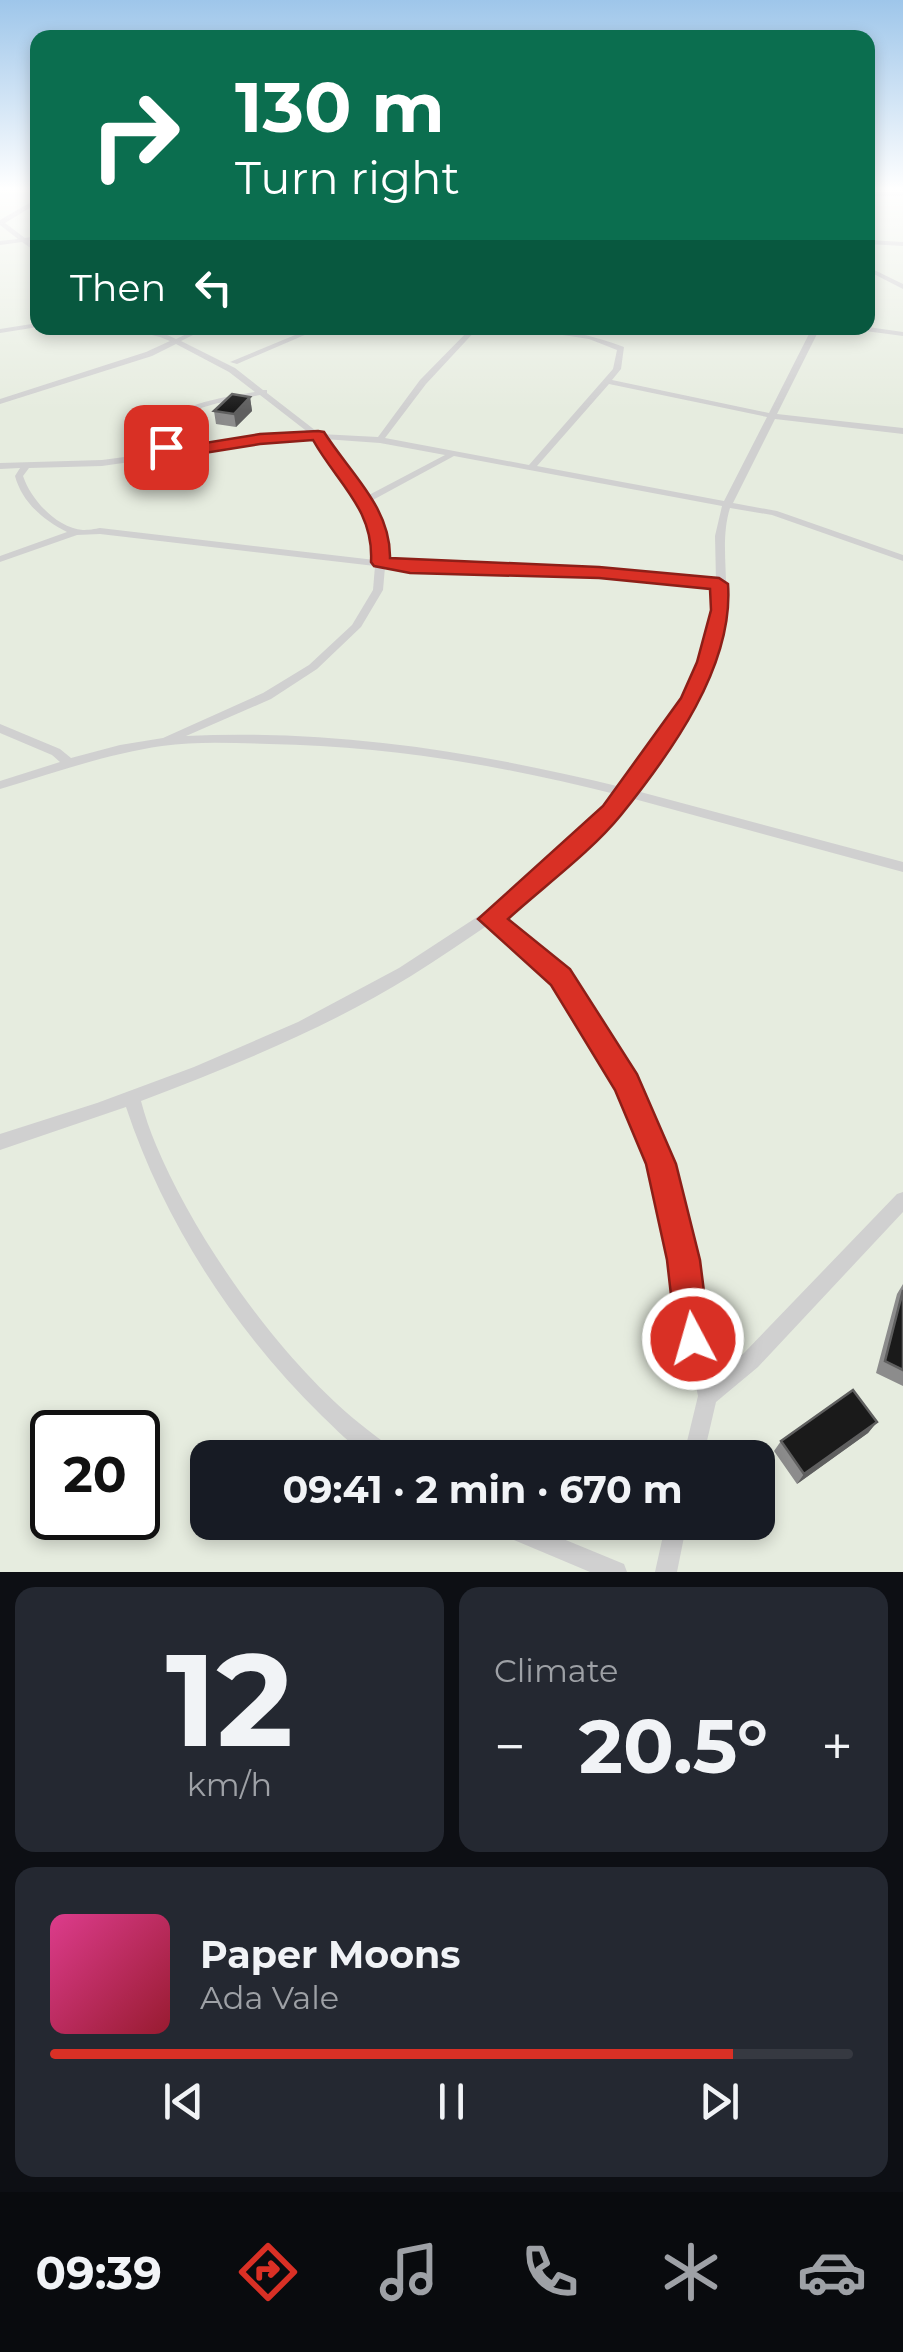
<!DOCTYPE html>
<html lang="en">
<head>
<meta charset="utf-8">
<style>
  :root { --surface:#171b24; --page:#242831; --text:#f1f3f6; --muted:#9ea1a6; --line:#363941; --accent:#d93025 }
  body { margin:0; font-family:Montserrat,sans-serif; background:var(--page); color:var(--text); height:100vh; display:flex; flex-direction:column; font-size:38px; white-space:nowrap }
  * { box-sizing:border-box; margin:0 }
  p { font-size:32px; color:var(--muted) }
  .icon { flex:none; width:55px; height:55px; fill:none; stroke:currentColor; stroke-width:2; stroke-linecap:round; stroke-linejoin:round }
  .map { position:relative; height:1572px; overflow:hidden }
  .side { display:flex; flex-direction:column; gap:15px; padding:15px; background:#0d0f14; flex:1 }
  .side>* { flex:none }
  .guide { position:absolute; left:30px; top:30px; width:845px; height:305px; border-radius:20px; box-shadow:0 5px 15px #0003; background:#0b6e4f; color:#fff; overflow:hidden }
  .speed { position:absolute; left:30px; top:1410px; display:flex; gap:20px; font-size:50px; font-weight:700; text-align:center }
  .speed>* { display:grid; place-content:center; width:130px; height:130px; border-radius:50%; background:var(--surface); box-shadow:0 5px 15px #0003; line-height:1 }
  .speed .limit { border:5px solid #111; border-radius:15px; background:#fff; color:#111 }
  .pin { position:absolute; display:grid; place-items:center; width:85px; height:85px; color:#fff; margin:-42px; border-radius:20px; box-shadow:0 5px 15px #0006 }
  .me { position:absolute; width:110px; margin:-55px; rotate:354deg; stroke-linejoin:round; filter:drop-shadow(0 0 8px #0008) }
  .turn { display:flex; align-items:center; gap:35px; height:210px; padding:0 40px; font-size:45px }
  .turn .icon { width:130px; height:130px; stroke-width:2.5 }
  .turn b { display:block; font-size:70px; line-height:85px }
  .then { display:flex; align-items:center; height:95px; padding:0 40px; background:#0003; gap:20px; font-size:38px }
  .big { font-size:75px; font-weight:700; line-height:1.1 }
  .side .card { flex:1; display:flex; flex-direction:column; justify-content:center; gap:15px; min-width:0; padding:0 35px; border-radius:20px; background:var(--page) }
  .side .dial { align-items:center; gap:0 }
  .dial b { font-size:130px; line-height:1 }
  .song { display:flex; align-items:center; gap:30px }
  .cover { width:120px; height:120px; border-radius:15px; background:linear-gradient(135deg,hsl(330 70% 55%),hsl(350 70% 35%)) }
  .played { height:10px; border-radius:5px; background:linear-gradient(90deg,var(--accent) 85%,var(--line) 85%) }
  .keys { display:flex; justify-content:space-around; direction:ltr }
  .heat { display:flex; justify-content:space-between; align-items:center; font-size:55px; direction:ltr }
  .side .tiles { flex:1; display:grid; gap:15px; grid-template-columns:1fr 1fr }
  .card:last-child { grid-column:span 2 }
  .trip { position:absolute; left:190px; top:1440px; width:585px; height:100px; border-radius:20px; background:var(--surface); box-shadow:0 5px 15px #0003; font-weight:700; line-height:100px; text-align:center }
  .menu { display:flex; height:160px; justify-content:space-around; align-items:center; background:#090b0e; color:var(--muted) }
  .menu .icon { width:70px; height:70px }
  .menu .current { color:var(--accent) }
  .menu b { font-size:45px; color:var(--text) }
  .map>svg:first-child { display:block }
  .green { fill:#e6ecdf; fill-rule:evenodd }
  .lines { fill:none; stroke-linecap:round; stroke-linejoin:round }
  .service { fill:#d0d0d0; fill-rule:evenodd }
  .wall { fill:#8c8c8c }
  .shaded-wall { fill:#5f5f5f }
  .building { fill:#1a1a1a; stroke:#5f5f5f; stroke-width:2.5 }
  .route { fill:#d93025; stroke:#8d1f18; stroke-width:2.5 }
</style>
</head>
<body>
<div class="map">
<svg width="903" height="1572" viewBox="0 0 903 1572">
  <rect width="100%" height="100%" fill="#fff"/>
  <path class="green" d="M0 190H37L38 328H868V190H903V1572H0ZM52 1432H138V1518H52ZM208 1458H758V1522H208Z"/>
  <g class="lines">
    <path class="service" d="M32 190H38V193Z
      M868 192H903V196H868Z
      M38 198V203L5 223 25 238 38 236V240L29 241 38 248V253L22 242 0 245V241L18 239 0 225V220Z
      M868 240 903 242V246L868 244Z
      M868 267 903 284V289L868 271Z
      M38 323V327L0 333V329Z
      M868 327 903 332V336L858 330 818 332 777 414 903 428V434L775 419 733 503 777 511 903 555V561L772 515 730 508C721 537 727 567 726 597 725 621 719 645 710 668L657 761 633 790 903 862V872L627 797 588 842 499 918C520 935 544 950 563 971 625 1038 667 1140 687 1229 697 1279 702 1329 713 1379L744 1353 897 1194 903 1192V1212L758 1367 716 1402 703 1458H683L698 1396 688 1346 668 1225 647 1149 617 1078 578 1011 548 974 488 925C463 942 438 959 411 976 327 1028 233 1066 141 1101 145 1116 150 1131 156 1145 195 1239 280 1359 359 1423 371 1433 384 1442 396 1451L399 1458C389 1458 377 1460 369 1455 351 1446 336 1429 322 1416 235 1331 164 1222 126 1107L0 1150V1134L97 1103 194 1067 298 1022 399 968 494 906 579 836 615 794C501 765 386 746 269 744 233 743 197 741 162 746 106 754 54 773 0 789V781L60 762 52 755 0 733V724L60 749 71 758 120 745 163 738 263 693 309 665 352 625 373 590 375 566 100 534 77 535 0 562V556L67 532C43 520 22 502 15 476L20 468 0 469V463L102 460 162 452C162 444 160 435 164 427 174 403 232 396 255 392L229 372 176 344 152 356 0 404V399L146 352 170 341 160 337 132 330V328C147 328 162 332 176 339L199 328H207L181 341 235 368 263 390H267V393L320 434 378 437 420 380 471 328H478L426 384 385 438 529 465 613 369 617 350 589 339 530 330 527 328C561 328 592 335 624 347L621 369 612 380 769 413 812 328ZM609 384 767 417 724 501 537 466ZM260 395 309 433 299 432 171 451C170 443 168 433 173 426 186 405 238 400 260 395ZM299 438 315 439 328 461 362 501 376 550 375 560 100 528C96 529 87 530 83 530 57 528 31 500 23 476L29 468 102 466ZM324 439 380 443 445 455 367 496 335 458ZM454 456 722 506 715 536 716 581 599 570 410 564 385 561 386 550 371 501ZM385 567 410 570 599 576 716 587 712 624 698 668 648 756 621 787C479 752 334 729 186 736L271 699 317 669 361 627 383 590Z
      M312 328H321L237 364 230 362Z
      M485 1522H522L624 1564 627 1572H590L488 1529Z
      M666 1522H687L677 1572H655Z"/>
  </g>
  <path class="wall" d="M250 397 252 411 236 427 216 424 214 411Z
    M903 1284V1386L876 1373 897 1294Z
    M877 1422 868 1433 797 1484 774 1451 781 1441Z"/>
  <path class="shaded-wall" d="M250 397 252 411 236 427 234 414Z
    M877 1422 868 1433 797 1484 804 1474Z"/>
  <path class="building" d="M232 394 250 397 234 414 214 411Z
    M903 1290V1370L885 1361Z
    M853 1390 877 1422 804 1474 781 1441Z"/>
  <linearGradient id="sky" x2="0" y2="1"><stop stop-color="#9ec6ea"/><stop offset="0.46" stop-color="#fff"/><stop offset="1" stop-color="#fff" stop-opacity="0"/></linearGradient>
  <rect width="903" height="410" fill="url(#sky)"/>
  <path class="route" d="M318 431 324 432C349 472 391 507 390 558L599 567 719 578 728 584C734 666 671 753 621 815 591 852 543 887 508 919L570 969 637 1074 676 1164 700 1260 710 1339 705 1351 693 1356 681 1351 676 1339 667 1260 646 1164 615 1090 551 985 478 919 603 806 681 698 697 662 711 610 710 589 599 578 410 573 374 566 371 562C374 509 337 483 313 440L260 444 167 459 159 454 158 447 166 442 174 448 260 434Z"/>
</svg>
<div class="speed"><div class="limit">20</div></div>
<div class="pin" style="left:166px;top:447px;background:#d93025"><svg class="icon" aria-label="arrive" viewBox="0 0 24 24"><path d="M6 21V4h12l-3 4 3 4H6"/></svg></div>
<svg class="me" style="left:693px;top:1339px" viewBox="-20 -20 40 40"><circle r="17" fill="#d93025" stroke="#fff" stroke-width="3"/><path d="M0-11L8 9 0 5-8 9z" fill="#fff"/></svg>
<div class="trip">09:41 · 2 min · 670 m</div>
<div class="guide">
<div class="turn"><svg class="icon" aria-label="right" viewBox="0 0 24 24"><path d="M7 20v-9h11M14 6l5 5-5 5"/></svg><div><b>130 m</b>Turn right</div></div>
<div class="then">Then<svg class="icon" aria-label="left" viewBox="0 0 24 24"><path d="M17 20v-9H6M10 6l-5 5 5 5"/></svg></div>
</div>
</div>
<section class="side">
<div class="tiles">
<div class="card dial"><b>12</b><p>km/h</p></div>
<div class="card"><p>Climate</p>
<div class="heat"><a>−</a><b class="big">20.5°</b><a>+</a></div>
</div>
<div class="card">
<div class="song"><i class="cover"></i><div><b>Paper Moons</b><p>Ada Vale</p></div></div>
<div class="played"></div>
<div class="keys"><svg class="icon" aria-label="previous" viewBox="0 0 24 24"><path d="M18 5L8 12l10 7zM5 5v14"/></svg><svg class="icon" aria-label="pause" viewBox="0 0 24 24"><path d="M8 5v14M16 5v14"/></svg><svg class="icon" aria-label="next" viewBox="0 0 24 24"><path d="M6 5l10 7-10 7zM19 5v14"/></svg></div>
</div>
</div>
</section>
<nav class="menu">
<b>09:39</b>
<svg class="icon current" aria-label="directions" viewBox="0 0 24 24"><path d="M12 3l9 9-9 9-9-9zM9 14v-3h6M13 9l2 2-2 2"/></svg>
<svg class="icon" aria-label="music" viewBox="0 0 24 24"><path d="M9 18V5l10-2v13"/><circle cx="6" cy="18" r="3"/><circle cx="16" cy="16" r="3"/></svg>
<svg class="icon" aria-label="phone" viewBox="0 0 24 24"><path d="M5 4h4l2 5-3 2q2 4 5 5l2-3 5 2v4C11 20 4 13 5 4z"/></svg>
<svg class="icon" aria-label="climate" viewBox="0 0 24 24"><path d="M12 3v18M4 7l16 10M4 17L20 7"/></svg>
<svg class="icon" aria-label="car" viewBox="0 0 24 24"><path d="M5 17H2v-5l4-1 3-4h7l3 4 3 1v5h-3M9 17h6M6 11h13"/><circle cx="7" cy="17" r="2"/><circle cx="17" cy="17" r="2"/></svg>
</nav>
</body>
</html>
